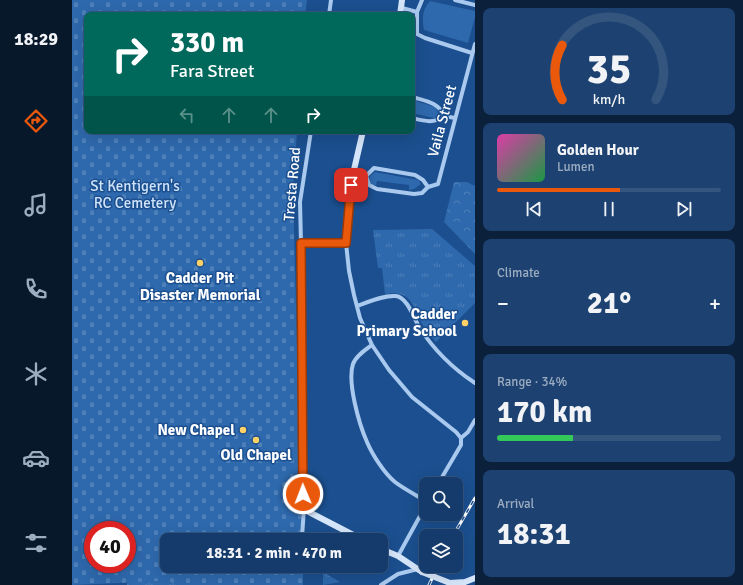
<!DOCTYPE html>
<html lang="en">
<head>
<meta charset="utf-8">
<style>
  :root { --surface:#143b6b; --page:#1d4271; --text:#f1f3f6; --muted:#9dadc1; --line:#33557e; --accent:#ea580c }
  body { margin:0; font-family:Signika,sans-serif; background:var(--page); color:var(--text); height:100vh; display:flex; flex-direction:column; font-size:15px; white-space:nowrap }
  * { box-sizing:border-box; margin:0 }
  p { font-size:13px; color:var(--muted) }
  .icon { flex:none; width:22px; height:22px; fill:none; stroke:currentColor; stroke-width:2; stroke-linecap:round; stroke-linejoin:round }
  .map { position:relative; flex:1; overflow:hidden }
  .panel { display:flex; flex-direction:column; gap:8px; padding:8px; background:#0b203b; width:268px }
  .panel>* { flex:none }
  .banner { position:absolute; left:12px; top:12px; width:331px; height:122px; border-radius:8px; box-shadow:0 4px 16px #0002,0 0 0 1px var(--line); background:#00695c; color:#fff; overflow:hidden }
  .controls { position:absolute; left:347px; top:477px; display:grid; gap:8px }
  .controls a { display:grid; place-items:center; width:44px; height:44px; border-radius:8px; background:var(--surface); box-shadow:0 4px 16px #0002,0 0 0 1px var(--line); font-size:20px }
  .speed { position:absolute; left:12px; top:521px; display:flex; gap:8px; font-size:20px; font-weight:700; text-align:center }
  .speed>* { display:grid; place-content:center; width:52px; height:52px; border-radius:50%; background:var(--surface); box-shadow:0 4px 16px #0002,0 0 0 1px var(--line); line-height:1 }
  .speed .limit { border:6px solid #d22; background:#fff; color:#111 }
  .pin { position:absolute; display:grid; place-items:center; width:34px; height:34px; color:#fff; margin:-17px; border-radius:8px; box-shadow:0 2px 6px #0006 }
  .me { position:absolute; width:44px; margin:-22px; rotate:359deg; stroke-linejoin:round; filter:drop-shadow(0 0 3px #0008) }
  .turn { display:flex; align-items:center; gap:14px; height:84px; padding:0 20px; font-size:18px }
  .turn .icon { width:52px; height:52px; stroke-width:2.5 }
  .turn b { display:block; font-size:28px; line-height:34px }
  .lanes { display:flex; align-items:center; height:38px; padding:0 20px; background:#0003; justify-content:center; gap:20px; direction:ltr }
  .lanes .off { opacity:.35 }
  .big { font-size:30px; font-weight:700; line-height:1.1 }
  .panel .widget { flex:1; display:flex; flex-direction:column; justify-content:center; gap:6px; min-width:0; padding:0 14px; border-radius:8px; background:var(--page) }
  .panel .dial { align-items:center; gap:0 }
  .dial svg { height:104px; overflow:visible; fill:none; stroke:var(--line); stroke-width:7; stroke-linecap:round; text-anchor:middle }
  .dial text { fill:var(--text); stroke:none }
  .song { display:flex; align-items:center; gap:12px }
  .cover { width:48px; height:48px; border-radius:6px; background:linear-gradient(135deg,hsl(320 70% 55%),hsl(140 70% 35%)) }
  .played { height:4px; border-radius:2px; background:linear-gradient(90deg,var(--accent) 55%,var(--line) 55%) }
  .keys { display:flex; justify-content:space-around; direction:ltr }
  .heat { display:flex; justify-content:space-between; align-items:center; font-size:22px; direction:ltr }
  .charge { height:6px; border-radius:3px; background:linear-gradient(90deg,#34c759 34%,var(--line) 0) }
  .trip { position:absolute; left:88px; top:533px; width:228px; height:40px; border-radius:8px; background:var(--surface); box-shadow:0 4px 16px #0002,0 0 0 1px var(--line); font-weight:700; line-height:40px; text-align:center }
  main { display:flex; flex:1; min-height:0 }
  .tab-bar { display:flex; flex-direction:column; width:72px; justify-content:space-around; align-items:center; background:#08182b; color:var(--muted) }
  .tab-bar .icon { width:28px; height:28px }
  .tab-bar .on { color:var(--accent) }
  .tab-bar b { font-size:18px; color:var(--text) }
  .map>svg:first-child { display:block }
  .green { fill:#2e69ad }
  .forest { fill:url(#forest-crowns) }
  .cemetery { fill:url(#cemetery-stones); fill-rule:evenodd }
  .park { fill:url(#park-tufts) }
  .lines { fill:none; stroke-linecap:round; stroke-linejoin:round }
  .street { stroke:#a9c9ee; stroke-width:4 }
  .secondary { stroke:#d6e6fa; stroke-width:6 }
  .rail-casing { stroke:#fff; stroke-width:3 }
  .rail { stroke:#1b4f8f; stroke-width:1.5; stroke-dasharray:4.5; stroke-linecap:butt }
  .secondary-bridge { stroke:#d6e6fa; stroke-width:6 }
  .route-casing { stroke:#983908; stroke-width:10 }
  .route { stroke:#ea580c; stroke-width:7 }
  .poi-dot { fill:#ffd166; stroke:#1b4f8f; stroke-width:1.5 }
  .labels { text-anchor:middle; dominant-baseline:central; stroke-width:3; stroke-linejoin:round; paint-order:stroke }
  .street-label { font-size:15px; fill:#fff; stroke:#1b4f8f }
  .park-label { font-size:15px; fill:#cfe3fa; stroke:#1b4f8f }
  .poi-label { font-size:15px; font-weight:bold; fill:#fff; stroke:#1b4f8f }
</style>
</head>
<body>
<main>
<nav class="tab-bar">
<b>18:29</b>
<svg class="icon on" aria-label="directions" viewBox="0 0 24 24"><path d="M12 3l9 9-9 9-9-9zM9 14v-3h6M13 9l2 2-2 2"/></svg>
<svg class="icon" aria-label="music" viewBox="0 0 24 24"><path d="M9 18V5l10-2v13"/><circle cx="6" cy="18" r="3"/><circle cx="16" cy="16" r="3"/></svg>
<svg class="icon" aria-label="phone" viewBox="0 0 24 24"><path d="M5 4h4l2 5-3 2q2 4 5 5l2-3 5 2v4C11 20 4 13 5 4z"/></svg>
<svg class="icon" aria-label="climate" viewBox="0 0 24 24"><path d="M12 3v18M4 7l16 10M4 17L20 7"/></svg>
<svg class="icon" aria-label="car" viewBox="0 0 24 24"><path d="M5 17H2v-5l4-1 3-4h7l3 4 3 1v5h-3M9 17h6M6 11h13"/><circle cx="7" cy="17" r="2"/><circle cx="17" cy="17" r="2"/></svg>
<svg class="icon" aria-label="filters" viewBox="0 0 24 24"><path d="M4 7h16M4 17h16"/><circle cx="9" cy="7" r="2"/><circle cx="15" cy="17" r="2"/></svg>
</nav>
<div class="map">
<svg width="403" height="585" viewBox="0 0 403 585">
  <defs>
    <pattern id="forest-crowns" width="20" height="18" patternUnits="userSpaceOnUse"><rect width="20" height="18" fill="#2e69ad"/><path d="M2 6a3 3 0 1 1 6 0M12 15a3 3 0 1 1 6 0" fill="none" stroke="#4d80b9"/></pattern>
    <pattern id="cemetery-stones" width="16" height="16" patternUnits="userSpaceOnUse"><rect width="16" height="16" fill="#2e69ad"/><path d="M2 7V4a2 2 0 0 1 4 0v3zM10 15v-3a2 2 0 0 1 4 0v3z" fill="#4d80b9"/></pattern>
    <pattern id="park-tufts" width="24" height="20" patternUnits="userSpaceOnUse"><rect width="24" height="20" fill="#2e69ad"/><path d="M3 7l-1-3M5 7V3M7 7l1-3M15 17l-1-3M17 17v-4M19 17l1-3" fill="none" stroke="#4d80b9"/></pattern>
  </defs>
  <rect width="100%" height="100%" fill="#1b4f8f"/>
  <path class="green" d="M358 1 403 11V17L396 43 352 30C350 18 350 10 358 1Z
    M340 100 363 107 366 112V116L362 118 340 113Z
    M303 172 346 180 349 184 342 189 337 190V185L305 181 304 185H299L297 182V177Z"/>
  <path class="forest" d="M382 182H395L403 186V254L372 222Z"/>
  <path class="cemetery" d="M0 0H235L233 15H15V131H225L221 190 230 540H95V566H231V585H105L96 581 0 585ZM21 530H55V564H21Z"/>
  <path class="park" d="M360 229 403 266V303L364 342C360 337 356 332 352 327 341 308 341 289 313 294L310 268H306L301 230Z
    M251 572 268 582 251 585Z
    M97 581 105 585H55V582Z"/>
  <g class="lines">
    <path class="street" d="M350 0 345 12V34L353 38 400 53
      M383 0 403 5
      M330 8 345 12
      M257 15 259 0
      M340 97C353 101 367 102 372 116
      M340 118C352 121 362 124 372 116L383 118
      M281 174 294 176
      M294 176 297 185 305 189 342 194 350 193 356 187 366 184 403 44
      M294 176 302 168 343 175 351 180 356 187
      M229 243 228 202 239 131
      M274 243 277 271 282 295 288 318 300 345 317 370 340 397 384 432 389 438
      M285 306C296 302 311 295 324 296 335 297 342 318 347 327 362 350 380 368 403 383
      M300 345C293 350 284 356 281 364 275 382 287 424 295 442 300 454 312 473 323 482 332 489 344 495 354 501
      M366 484 389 445V438L396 432 403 420
      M230 537 232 508
      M326 556 354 505
      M309 585 326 574 346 569"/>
    <path class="secondary" d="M328 15 330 0
      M291 131 281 174 274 243H229L231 507 235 511 291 540
      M309 549 326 556 350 572
      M378 583 393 582 403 578"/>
    <defs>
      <path id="rail" d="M381 536 403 498
        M357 585 366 566"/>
    </defs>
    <use href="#rail" class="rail-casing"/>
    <use href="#rail" class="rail"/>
    <path class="secondary-bridge" d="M350 572 378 583"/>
  </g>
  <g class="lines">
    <defs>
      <path id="route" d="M231 494 229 243H274L279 185"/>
    </defs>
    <use href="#route" class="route-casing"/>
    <use href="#route" class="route"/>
  </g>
  <g class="poi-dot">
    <circle cx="128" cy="263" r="4"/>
    <circle cx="393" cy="323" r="4"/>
    <circle cx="171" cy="430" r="4"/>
    <circle cx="184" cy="440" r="4"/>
  </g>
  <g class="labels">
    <g class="street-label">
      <text transform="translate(370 121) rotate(-75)">Vaila Street</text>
      <text transform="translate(220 184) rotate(-85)">Tresta Road</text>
    </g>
    <g class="park-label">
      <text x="63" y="186">St Kentigern's<tspan x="63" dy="17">RC Cemetery</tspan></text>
    </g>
    <g class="poi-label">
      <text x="128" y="278">Cadder Pit<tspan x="128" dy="17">Disaster Memorial</tspan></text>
      <text x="385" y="314" text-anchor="end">Cadder<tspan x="385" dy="17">Primary School</tspan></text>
      <text x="163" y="430" text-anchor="end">New Chapel</text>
      <text x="184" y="455">Old Chapel</text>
    </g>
  </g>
</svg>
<div class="controls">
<a><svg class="icon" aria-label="search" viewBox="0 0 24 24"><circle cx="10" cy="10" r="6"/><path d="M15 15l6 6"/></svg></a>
<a><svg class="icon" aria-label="layers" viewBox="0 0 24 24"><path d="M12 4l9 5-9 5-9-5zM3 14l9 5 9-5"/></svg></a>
</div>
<div class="speed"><div class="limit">40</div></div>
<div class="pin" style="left:279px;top:185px;background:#d93025"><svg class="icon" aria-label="arrive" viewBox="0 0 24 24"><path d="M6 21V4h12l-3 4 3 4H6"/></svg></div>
<svg class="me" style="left:231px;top:494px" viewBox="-20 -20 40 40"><circle r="17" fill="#ea580c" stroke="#fff" stroke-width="3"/><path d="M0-11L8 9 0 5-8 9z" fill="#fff"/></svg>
<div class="trip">18:31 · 2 min · 470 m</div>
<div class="banner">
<div class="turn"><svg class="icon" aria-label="right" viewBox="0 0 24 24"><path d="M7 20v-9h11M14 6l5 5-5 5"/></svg><div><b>330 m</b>Fara Street</div></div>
<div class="lanes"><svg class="icon off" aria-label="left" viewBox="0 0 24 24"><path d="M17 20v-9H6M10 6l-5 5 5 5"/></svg><svg class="icon off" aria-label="ahead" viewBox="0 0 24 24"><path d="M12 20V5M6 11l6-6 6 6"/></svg><svg class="icon off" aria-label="ahead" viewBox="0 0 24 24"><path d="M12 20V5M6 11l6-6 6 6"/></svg><svg class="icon" aria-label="right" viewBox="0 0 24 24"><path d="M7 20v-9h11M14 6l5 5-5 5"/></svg></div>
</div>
</div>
<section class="panel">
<div class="widget dial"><svg viewBox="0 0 100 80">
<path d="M14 69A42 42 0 1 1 86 69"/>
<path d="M14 69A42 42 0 0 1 14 27" stroke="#ea580c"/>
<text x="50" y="56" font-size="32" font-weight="700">35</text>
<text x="50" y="72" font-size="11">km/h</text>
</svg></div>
<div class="widget">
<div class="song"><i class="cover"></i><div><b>Golden Hour</b><p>Lumen</p></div></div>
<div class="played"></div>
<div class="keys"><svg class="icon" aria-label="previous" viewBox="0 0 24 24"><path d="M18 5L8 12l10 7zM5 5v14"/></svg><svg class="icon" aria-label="pause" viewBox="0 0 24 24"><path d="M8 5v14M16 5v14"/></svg><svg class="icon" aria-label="next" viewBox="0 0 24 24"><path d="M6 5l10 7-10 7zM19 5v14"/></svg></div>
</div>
<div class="widget"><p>Climate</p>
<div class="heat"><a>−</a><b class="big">21°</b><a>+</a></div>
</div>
<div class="widget"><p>Range · 34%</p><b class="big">170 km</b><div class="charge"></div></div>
<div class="widget"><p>Arrival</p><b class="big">18:31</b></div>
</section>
</main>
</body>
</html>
